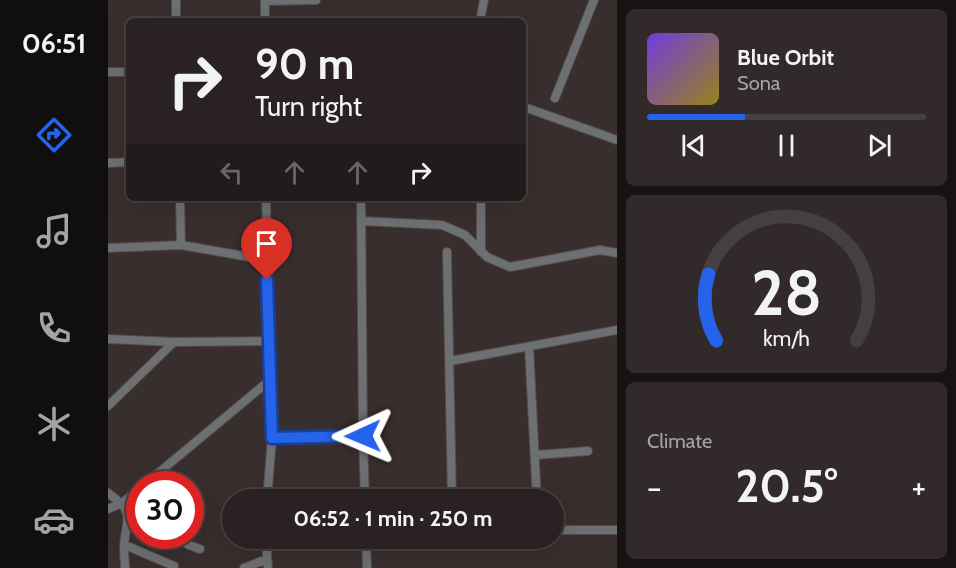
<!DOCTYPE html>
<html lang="en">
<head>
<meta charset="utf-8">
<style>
  :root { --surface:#2a2222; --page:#322a2a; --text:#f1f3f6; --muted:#a5a4a5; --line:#463f40; --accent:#2563eb }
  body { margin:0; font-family:Cabin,sans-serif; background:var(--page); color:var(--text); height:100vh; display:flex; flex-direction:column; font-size:22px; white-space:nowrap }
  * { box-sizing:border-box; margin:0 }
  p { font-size:20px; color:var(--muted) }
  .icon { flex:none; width:33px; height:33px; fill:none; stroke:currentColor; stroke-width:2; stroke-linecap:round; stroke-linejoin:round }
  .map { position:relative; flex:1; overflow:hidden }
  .sheet { display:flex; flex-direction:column; gap:9px; padding:9px; background:#171313; width:339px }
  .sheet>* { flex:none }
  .top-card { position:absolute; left:18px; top:18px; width:400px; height:183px; border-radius:9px; box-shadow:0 6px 24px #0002,0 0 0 2px var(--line); background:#2a2222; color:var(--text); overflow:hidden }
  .speed { position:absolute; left:18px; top:471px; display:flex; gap:12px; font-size:30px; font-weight:700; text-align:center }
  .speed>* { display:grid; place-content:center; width:78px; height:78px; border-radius:50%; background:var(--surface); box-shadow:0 6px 24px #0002,0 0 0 2px var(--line); line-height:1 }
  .speed .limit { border:9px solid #d22; background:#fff; color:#111 }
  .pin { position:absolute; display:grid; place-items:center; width:51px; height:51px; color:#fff; margin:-62px -26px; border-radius:50% 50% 50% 0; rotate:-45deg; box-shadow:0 0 6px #0007 }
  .pin .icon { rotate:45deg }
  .me { position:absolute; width:66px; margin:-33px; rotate:269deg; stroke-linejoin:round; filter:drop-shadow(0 0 4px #0008) }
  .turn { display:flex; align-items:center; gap:21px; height:126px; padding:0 30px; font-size:27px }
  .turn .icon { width:78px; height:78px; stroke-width:2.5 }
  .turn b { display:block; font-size:42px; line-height:51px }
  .lanes { display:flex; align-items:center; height:57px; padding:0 30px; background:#0003; justify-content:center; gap:30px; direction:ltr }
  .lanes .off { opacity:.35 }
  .big { font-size:45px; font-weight:700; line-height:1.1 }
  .sheet .card { flex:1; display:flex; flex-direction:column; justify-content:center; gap:9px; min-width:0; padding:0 21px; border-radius:9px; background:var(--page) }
  .sheet .dial { align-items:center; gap:0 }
  .dial svg { height:156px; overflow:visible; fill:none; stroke:var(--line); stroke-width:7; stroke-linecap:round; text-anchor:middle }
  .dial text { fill:var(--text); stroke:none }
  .song { display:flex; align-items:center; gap:18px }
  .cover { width:72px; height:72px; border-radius:9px; background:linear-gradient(135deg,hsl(260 70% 55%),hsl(50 70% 35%)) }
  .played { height:6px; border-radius:3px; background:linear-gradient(90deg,var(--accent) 35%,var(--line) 35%) }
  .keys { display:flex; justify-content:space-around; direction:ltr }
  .heat { display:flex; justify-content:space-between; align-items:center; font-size:33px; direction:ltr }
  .trip { position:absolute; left:114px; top:489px; width:342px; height:60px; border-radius:30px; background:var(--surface); box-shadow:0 6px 24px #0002,0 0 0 2px var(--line); font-weight:700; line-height:60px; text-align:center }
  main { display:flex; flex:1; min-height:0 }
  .tab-bar { display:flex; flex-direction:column; width:108px; justify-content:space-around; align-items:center; background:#110e0e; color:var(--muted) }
  .tab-bar .icon { width:42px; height:42px }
  .tab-bar .on { color:var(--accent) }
  .tab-bar b { font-size:27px; color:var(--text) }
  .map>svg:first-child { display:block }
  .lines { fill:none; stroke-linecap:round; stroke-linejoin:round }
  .minor-casing { stroke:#544a49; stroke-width:10 }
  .minor { stroke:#6c7072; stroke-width:8 }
  .route-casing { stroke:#184099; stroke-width:15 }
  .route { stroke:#2563eb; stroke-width:10 }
</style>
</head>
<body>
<main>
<nav class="tab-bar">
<b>06:51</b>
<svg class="icon on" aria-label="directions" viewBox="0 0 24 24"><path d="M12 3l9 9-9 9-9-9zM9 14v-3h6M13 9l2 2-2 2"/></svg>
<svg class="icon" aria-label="music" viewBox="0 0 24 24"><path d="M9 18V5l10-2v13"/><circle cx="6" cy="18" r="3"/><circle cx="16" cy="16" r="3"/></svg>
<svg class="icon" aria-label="phone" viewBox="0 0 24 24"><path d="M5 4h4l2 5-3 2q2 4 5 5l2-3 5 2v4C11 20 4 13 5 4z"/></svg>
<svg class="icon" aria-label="climate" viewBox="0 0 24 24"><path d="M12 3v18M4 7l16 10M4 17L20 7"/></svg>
<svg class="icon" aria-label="car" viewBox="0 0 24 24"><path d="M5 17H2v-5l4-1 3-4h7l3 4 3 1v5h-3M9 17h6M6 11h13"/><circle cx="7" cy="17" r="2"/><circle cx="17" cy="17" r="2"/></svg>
</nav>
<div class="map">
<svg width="509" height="568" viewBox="0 0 509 568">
  <rect width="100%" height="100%" fill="#382e2d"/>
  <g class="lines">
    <defs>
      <path id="minor" d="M68 0V21
        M157 1 208 0
        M157 21V0
        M372 21 376 0
        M0 72H21
        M447 98 486 0
        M416 107 509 140
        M0 163 21 162
        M72 198 73 245
        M158 198 164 438 159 500
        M253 198 255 436 257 500
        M254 221 334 225 357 235 379 257 402 267 492 250 509 253
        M0 248 73 245 159 260
        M339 252 344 500
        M373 252V198
        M0 339 66 342 161 341
        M421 347 429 500
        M342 361 509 330
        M0 406 66 342
        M164 438 255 436
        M428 455 480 451
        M37 484 162 380
        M0 493C30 514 17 519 16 548 16 555 17 561 17 568
        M0 509 14 503 32 489
        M446 530H509
        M66 536 81 545 92 549
        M158 538 160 568
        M258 538 259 568
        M17 545 66 566
        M136 568 159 559"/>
    </defs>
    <use href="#minor" class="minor-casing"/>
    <use href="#minor" class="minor"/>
  </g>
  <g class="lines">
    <defs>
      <path id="route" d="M159 280 164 438 255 436"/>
    </defs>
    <use href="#route" class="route-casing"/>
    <use href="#route" class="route"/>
  </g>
</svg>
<div class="speed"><div class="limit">30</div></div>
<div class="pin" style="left:159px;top:280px;background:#d93025"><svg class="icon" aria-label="arrive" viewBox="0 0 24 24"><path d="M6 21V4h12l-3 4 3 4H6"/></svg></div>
<svg class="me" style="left:255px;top:436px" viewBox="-20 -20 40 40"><path d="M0-17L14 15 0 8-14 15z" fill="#2563eb" stroke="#fff" stroke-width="4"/></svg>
<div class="trip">06:52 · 1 min · 250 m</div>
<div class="top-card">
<div class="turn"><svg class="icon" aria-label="right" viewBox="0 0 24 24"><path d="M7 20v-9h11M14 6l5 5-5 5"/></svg><div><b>90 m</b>Turn right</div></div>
<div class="lanes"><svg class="icon off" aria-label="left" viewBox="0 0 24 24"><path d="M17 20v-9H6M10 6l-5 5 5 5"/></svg><svg class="icon off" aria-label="ahead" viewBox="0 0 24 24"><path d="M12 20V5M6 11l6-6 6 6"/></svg><svg class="icon off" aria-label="ahead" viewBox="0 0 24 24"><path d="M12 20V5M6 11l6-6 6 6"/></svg><svg class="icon" aria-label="right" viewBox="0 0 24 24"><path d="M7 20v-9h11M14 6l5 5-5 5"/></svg></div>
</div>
</div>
<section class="sheet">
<div class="card">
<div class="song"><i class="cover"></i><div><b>Blue Orbit</b><p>Sona</p></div></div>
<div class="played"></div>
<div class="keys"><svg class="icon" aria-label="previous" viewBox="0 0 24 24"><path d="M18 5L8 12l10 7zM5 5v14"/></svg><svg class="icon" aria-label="pause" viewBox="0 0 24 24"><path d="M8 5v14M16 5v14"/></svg><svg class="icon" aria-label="next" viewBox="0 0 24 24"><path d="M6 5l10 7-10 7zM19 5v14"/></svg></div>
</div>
<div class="card dial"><svg viewBox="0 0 100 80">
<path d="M14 69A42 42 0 1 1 86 69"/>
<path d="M14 69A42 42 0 0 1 10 35" stroke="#2563eb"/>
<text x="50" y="56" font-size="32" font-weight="700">28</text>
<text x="50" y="72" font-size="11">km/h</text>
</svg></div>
<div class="card"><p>Climate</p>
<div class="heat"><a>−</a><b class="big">20.5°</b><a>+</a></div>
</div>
</section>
</main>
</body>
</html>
